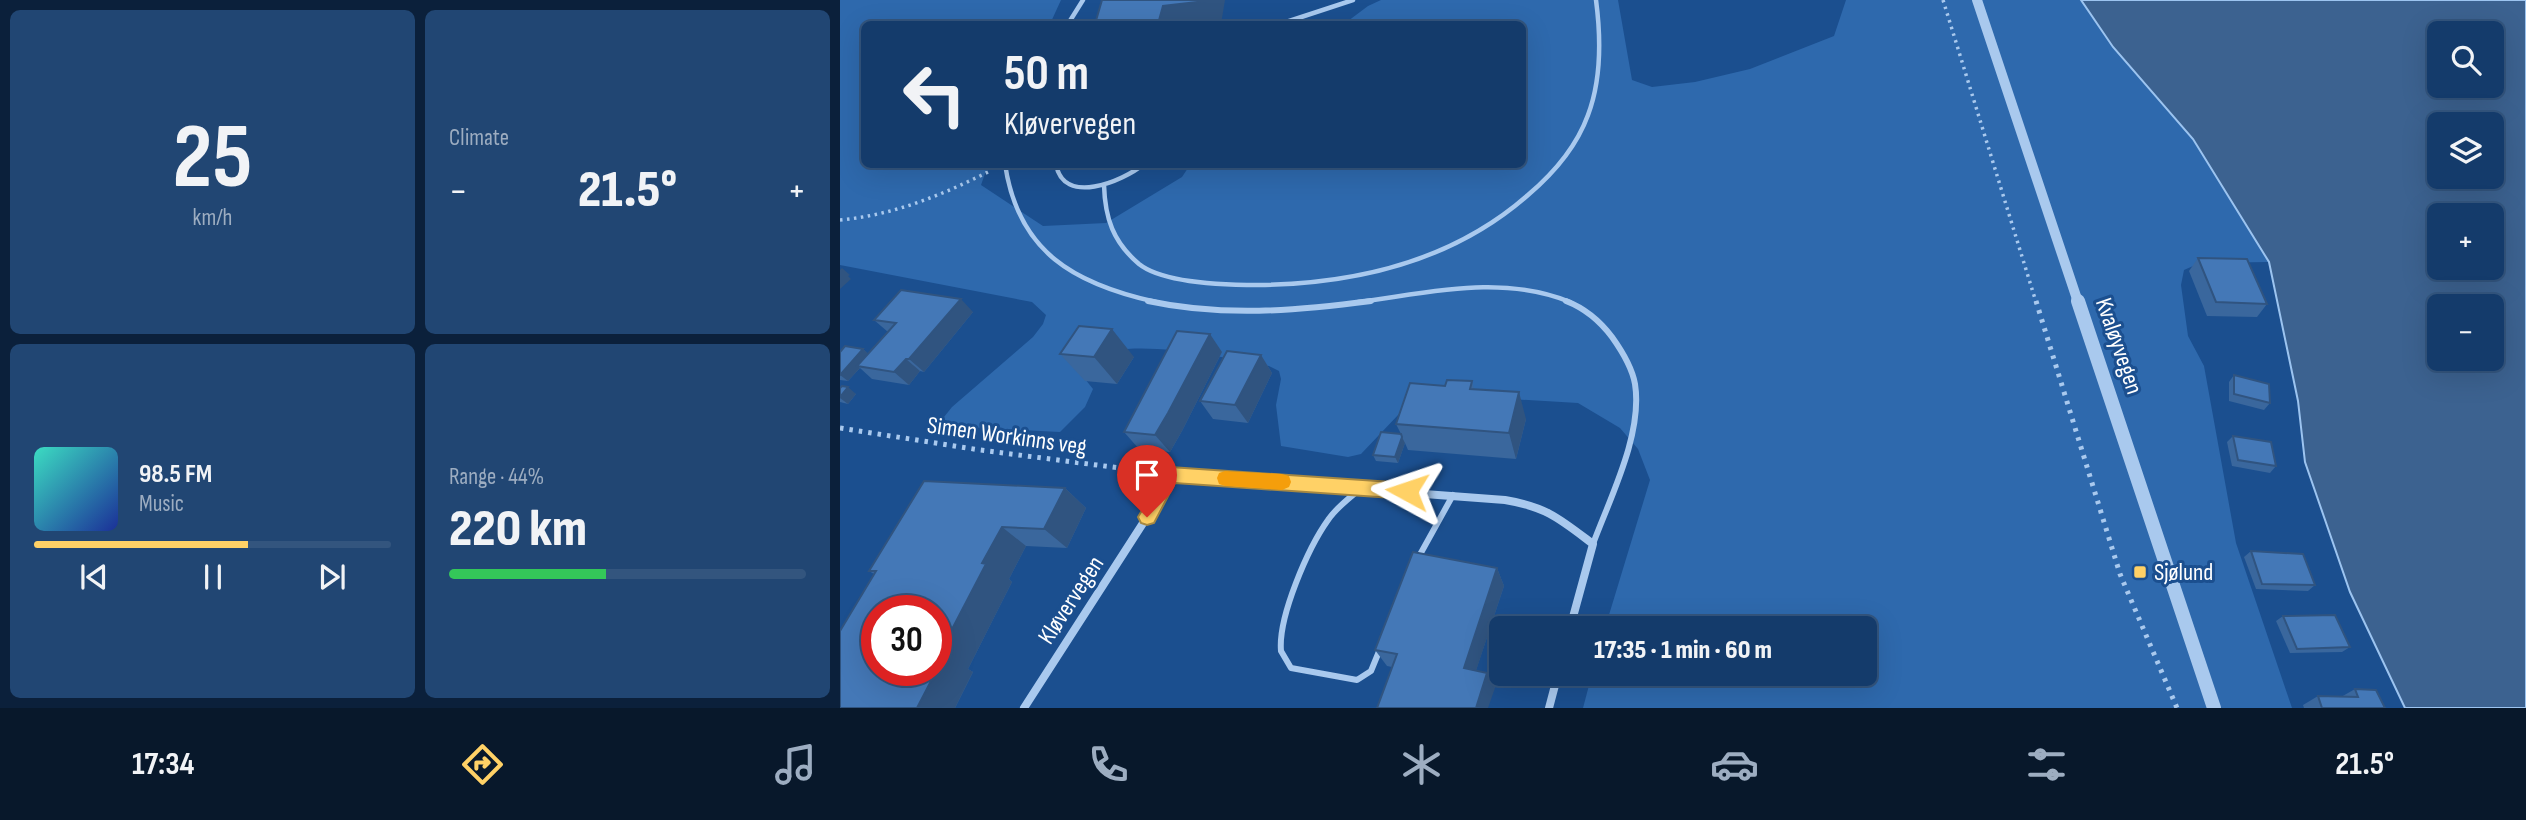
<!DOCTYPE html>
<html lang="en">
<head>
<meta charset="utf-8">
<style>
  :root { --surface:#143b6b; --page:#214673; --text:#f1f3f6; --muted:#9dadc1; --line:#33557e; --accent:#ffd166 }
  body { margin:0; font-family:"Sofia Sans Condensed",sans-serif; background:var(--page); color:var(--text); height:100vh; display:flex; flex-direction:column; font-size:26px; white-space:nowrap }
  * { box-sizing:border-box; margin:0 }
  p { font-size:23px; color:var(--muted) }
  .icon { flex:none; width:38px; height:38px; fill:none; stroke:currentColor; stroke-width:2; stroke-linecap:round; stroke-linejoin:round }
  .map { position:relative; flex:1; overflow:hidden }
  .details { display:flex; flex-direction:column; gap:10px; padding:10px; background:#0b203b; width:840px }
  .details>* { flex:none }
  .hud { position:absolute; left:21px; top:21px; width:665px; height:147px; border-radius:10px; box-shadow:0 7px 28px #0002,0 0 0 2px var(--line); background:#143b6b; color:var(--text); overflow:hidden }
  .buttons { position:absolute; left:1587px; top:21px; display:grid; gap:14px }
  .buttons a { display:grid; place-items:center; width:77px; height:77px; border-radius:10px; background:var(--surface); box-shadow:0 7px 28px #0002,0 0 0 2px var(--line); font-size:35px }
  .speed { position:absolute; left:21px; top:595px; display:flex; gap:14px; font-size:35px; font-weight:700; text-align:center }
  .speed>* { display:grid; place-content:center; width:91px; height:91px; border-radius:50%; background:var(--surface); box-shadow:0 7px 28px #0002,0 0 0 2px var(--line); line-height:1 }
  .speed .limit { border:10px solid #d22; background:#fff; color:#111 }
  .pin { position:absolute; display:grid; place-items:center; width:60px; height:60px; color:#fff; margin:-72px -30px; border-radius:50% 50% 50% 0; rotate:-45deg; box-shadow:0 0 7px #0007 }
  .pin .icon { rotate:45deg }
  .me { position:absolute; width:77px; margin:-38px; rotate:275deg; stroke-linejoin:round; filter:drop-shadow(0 0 5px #0008) }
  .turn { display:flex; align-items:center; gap:24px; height:147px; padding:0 28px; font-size:32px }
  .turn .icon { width:91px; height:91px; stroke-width:2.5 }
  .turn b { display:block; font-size:49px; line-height:60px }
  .big { font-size:52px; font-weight:800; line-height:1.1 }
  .details .card { flex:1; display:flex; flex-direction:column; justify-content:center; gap:10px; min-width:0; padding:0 24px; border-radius:10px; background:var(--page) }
  .details .dial { align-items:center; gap:0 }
  .dial b { font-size:91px; line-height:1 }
  .song { display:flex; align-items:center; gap:21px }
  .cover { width:84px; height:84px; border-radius:10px; background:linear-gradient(135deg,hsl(170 70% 55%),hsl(230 70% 35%)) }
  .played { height:7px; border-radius:4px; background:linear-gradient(90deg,var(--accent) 60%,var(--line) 60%) }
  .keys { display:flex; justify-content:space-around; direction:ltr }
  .heat { display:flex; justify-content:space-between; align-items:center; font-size:38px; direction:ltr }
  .charge { height:10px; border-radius:5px; background:linear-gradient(90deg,#34c759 44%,var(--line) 0) }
  .details .tiles { flex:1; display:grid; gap:10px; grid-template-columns:repeat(2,1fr) }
  .trip { position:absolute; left:649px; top:616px; width:388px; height:70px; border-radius:10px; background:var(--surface); box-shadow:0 7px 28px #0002,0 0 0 2px var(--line); font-weight:800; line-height:70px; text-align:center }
  .dock { display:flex; height:112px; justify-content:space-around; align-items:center; background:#08182b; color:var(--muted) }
  .dock .icon { width:49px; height:49px }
  .dock .on { color:var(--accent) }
  .dock b { font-size:32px; color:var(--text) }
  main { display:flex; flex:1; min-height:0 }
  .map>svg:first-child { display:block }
  .green { fill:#2e69ad }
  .water { fill:#3c6290; stroke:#9cc4f0; stroke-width:2; fill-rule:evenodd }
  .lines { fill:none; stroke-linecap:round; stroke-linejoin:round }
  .path-far1 { stroke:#a9c9ee; stroke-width:3.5; stroke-dasharray:2.5 4.5; stroke-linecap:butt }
  .path { stroke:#a9c9ee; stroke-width:5; stroke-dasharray:3.5 6; stroke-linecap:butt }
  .service-far1 { stroke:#a9c9ee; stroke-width:4.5 }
  .service { stroke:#a9c9ee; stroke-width:6 }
  .minor { stroke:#a9c9ee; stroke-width:8 }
  .tertiary-far1 { stroke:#a9c9ee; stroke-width:10 }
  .tertiary { stroke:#a9c9ee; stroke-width:14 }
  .wall { fill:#3a679d }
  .shaded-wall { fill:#305480 }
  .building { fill:#4478b7; stroke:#305480; stroke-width:2; fill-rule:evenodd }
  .route { fill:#ffd166; stroke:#a68842; stroke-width:2 }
  .slow { fill:#f59e0b }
  .poi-dot { fill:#ffd166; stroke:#1b4f8f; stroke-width:2.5 }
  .labels { text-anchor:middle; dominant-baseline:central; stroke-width:6; stroke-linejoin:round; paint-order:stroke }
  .street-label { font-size:24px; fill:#fff; stroke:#1b4f8f }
  .poi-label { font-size:24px; fill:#fff; stroke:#1b4f8f; text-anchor:start }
</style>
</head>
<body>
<main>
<section class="details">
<div class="tiles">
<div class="card dial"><b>25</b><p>km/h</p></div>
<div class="card"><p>Climate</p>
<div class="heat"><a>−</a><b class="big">21.5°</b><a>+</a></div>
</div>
<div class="card">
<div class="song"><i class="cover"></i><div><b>98.5 FM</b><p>Music</p></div></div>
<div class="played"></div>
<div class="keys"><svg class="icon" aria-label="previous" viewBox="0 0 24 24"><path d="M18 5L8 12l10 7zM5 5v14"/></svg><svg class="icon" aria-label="pause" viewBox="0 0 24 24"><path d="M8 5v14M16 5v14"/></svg><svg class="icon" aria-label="next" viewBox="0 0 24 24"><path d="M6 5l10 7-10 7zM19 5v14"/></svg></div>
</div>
<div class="card"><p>Range · 44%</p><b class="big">220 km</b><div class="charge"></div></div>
</div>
</section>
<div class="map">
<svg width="1686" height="708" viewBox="0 0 1686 708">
  <rect width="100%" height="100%" fill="#1b4f8f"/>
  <path class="green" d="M0 0H221L210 24H24V164L148 165 141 185 203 226 266 223 342 177 350 165 682 164V24H504L528 6 541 0H778L792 80 812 87 855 82 910 69 994 36 1006 0H1241L1273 47 1353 139 1429 262 1360 263 1344 270 1341 285 1348 336 1364 366 1396 543 1452 708H743L752 674H1026V628H765L810 480 798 449 780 428 738 403 652 398 582 402 559 414 521 454 508 457 441 446 436 405 441 379 439 371 429 366C377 356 325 344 272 350L245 379 253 389 245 407 220 432 103 426 100 422 112 407 193 337 203 324 206 315 192 302 0 265Z"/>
  <path class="water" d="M1241 0H1686V708H1565L1510 592 1465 462 1458 401 1429 262 1353 139 1273 47ZM1600 33H1652V86H1600ZM1600 124H1652V177H1600ZM1600 215H1652V268H1600ZM1600 306H1652V359H1600Z"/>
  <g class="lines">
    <path class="path-far1" d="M1103 0 1196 302
      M0 220C54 215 102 195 150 171"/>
    <path class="path" d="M1196 301 1280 574 1337 708
      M0 428 140 450 311 472"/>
    <path class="service-far1" d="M228 24 243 0
      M440 24 513 0
      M165 164C178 252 234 284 316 302
      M216 164C223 206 282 182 304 164
      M264 185C265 218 273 242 299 264 324 284 387 285 418 285 516 284 613 261 688 195 714 173 736 148 748 115 762 78 761 38 756 0
      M518 302C589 293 661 274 730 302"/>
    <path class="service" d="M308 301C382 317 456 311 531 301
      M726 301C744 308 760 321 772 337 782 351 792 367 795 384 803 434 770 498 753 544
      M519 490C508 499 496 508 488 520 468 548 438 617 441 651L451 668 517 680 531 671 540 649
      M577 560 613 495"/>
    <path class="minor" d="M184 708 307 517 330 475 665 500C707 507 720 519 753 544L730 628
      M709 708 718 674"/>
    <path class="tertiary-far1" d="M1137 0 1238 302"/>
    <path class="tertiary" d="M1238 301 1374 708"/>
  </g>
  <path class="wall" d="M1358 258 1427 304 1417 317 1367 316 1349 271Z
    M133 312 84 372 80 371 69 385 32 379 20 368 8 381 0 380V352L23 349 28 354 48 332 34 320Z
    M382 352 342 431 330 452 299 449 284 432Z
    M220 354 294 357 277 384 245 381Z
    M421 355 432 373 408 423 373 419 360 401Z
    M1394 375 1430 403 1424 410 1389 401V382Z
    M632 381 634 389 686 419 676 459 568 450 565 443 558 463 536 461 533 455 561 434 556 424 605 386Z
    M0 388 16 394 8 404 0 402Z
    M1393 436 1436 466 1430 473 1392 466 1387 442Z
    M225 488 246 508 227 548 186 546 169 579 172 582 128 669 133 672 115 708H0L34 574 29 571Z
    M1411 551 1475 585 1468 591 1416 589 1404 557Z
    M657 568 664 586 636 670 647 673 655 688 547 666 535 650Z
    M1443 616 1510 647 1502 652 1450 653 1436 621Z
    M1515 689 1545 708H1464L1463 705 1478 696 1501 697Z"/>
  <path class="shaded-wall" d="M366 0H385L381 24H318L323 6Z
    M2 268 10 275 8 276 11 279 0 289V270Z
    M121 299 133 312 84 372 69 359Z
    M272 329 294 357 277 384 254 357Z
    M370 334 382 352 342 431 330 452 315 435Z
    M23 349 31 356 17 366 20 368 8 381 0 375Z
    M421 355 432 373 408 423 395 405Z
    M66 359 80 371 69 385 54 372Z
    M8 387 16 394 8 404 0 398Z
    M679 392 686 419 676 459 669 433Z
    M562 437 565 443 558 463 555 457Z
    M225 488 246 508 227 548 204 529Z
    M162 527 186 546 169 579 172 582 128 669 133 672 115 708H77L98 656 142 563Z
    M657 568 664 586 632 683 624 668Z
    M647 673 655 688 648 708H636Z"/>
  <path class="building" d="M262 0H366V1L323 6 318 24H255Z
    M1358 258 1407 259 1427 304 1376 302Z
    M61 290 121 299 69 359H66L54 372 17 366 56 323 34 320Z
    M239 326 272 329 254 357 220 354Z
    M337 331 370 334 328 413 315 435 284 432Z
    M5 346 23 349 0 375V352Z
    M387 351 421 355 395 405 360 401Z
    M1394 375 1429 384 1430 403 1394 394Z
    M607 380 632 381 630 389 679 392 669 433 556 424 570 383 605 386Z
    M2 386 8 387 0 397V388Z
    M541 432 561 434 562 437 555 457 533 455Z
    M1393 436 1431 442 1436 466 1398 460Z
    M84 481 225 488 204 529 162 527 142 563 146 564 98 656H104L77 708H0V631L36 571H29ZM37 611H96V670H37Z
    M1411 551 1463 554 1475 585 1422 584Z
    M573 552 657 568 624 668 647 673 636 708H537L557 654 535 650Z
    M1495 615 1510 647 1457 649 1443 616Z
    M1515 689 1536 690 1545 708H1482L1478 696 1518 697Z"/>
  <path class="route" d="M330 467 567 483 573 486 576 491 573 497 567 499 335 483 314 523 307 525 301 523 298 517 301 512 324 469Z"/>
  <path class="slow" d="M385 471 442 474 449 476 451 482 449 487 442 490 385 486 379 484 377 478 379 473Z"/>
  <rect class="poi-dot" x="1293" y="565" width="14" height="14" rx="3.5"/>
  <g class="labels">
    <g class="street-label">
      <text transform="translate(1279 346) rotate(71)">Kvaløyvegen</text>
      <text transform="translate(167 436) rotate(8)">Simen Workinns veg</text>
      <text transform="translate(231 600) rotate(-57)">Kløvervegen</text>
    </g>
    <g class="poi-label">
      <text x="1314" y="572">Sjølund</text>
    </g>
  </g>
</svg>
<div class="buttons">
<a><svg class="icon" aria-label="search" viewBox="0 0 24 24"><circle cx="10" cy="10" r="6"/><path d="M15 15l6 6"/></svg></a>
<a><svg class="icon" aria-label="layers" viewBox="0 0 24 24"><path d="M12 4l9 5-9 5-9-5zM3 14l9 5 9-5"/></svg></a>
<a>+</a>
<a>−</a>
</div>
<div class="speed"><div class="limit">30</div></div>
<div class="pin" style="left:307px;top:517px;background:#d93025"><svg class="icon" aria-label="arrive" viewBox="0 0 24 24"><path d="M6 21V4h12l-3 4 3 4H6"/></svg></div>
<svg class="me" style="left:567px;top:491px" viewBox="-20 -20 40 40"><path d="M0-17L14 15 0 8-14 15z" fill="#ffd166" stroke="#fff" stroke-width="4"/></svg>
<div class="trip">17:35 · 1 min · 60 m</div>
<div class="hud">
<div class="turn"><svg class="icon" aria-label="left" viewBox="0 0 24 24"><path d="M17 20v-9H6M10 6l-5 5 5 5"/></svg><div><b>50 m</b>Kløvervegen</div></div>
</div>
</div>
</main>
<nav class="dock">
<b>17:34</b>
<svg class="icon on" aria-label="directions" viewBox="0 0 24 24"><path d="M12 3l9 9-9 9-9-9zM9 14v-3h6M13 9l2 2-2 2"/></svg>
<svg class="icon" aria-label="music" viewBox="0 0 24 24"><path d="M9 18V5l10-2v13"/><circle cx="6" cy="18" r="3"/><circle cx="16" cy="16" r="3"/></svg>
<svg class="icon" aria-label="phone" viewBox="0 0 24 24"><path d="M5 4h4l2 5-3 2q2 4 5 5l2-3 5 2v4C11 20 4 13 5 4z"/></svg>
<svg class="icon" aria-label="climate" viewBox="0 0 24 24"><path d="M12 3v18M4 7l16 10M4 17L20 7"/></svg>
<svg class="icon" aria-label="car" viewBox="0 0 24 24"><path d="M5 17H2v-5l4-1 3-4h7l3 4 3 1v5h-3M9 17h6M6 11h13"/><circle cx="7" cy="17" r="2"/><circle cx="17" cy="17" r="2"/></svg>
<svg class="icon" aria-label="filters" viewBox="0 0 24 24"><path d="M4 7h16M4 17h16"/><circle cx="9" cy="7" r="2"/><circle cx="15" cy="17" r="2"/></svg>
<b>21.5°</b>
</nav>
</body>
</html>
